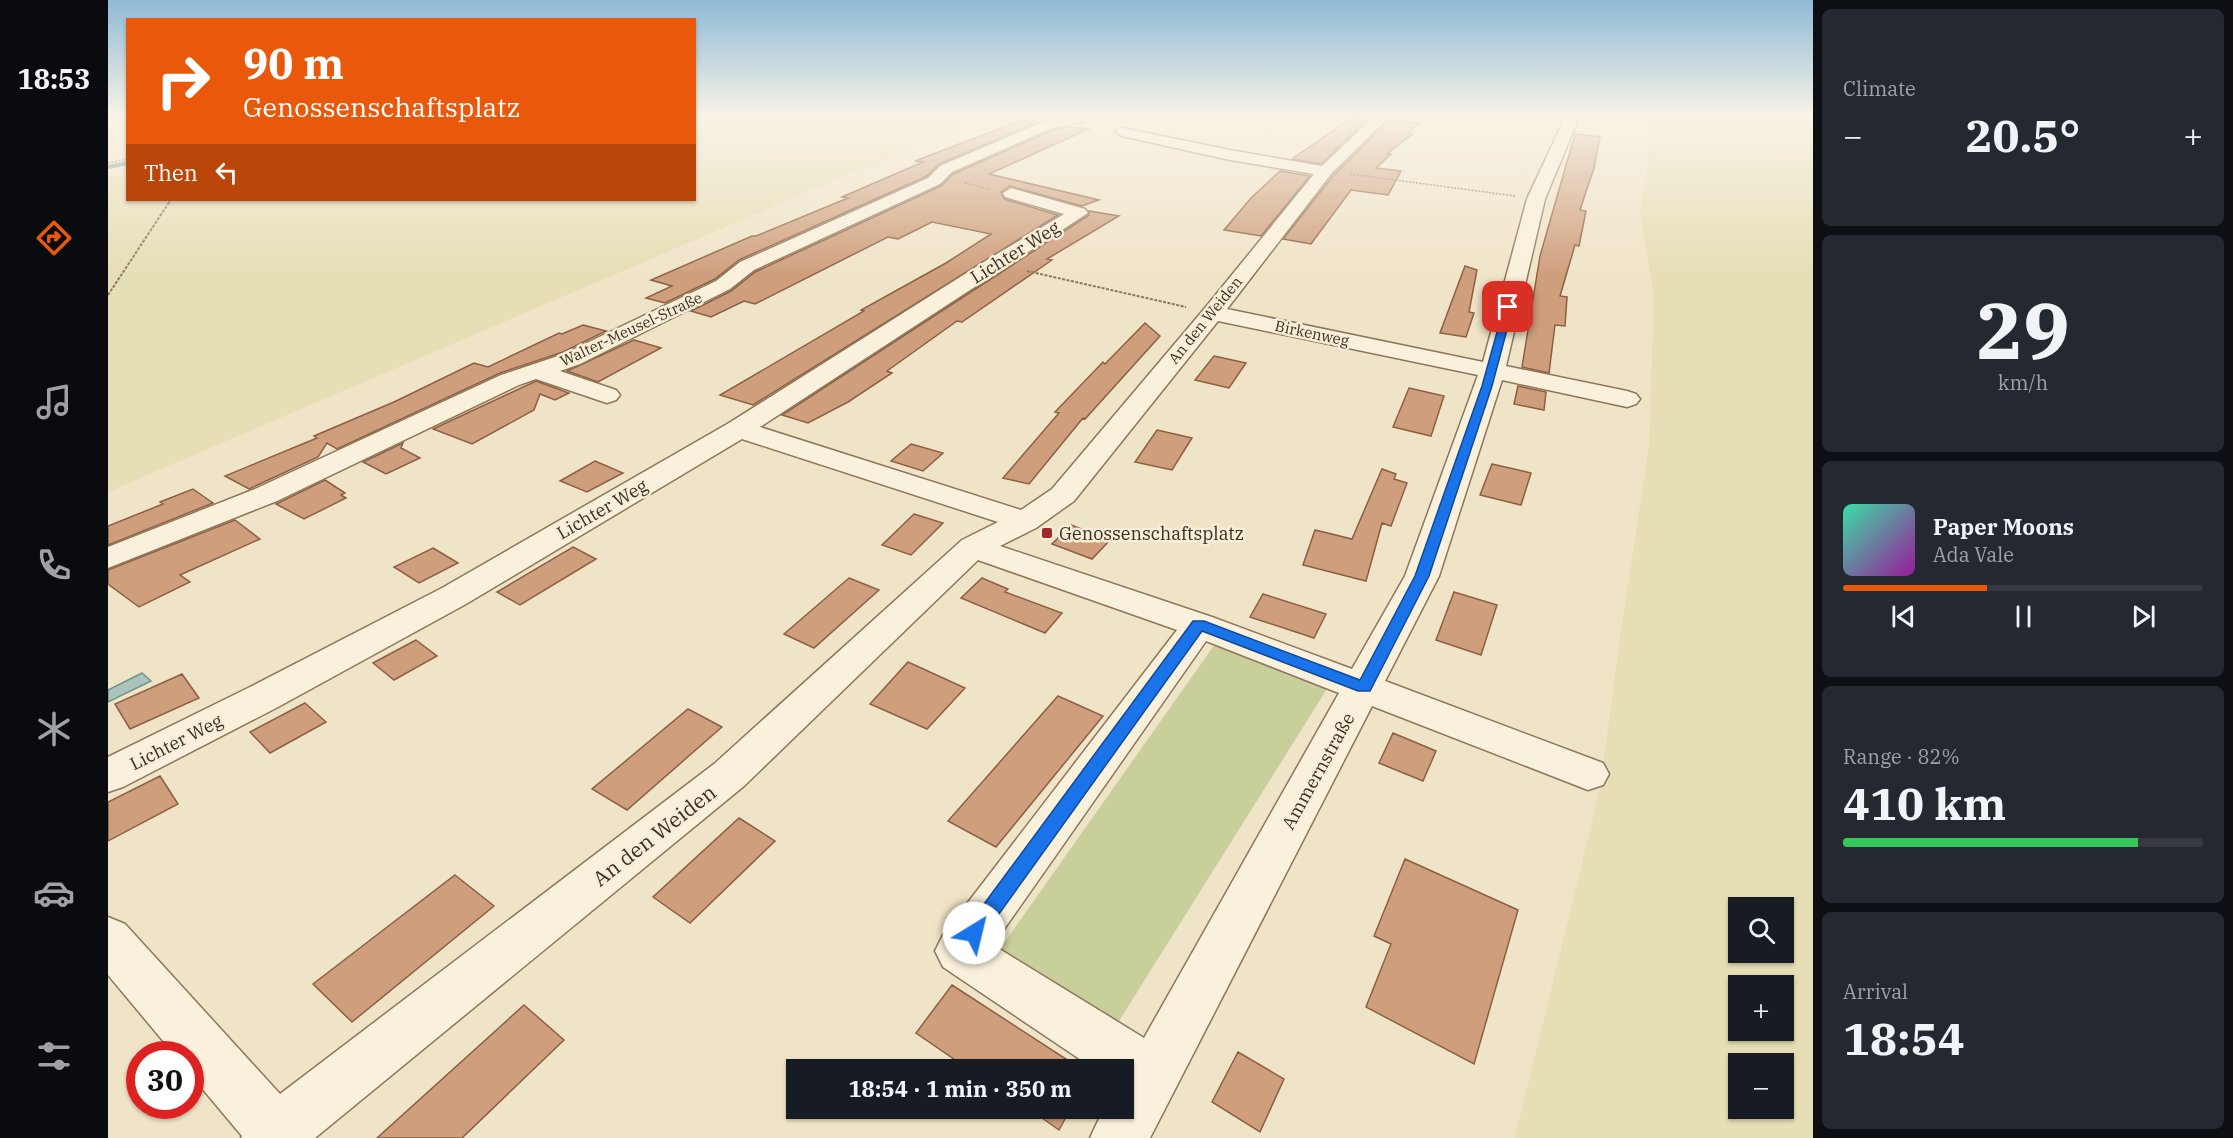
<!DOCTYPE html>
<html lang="en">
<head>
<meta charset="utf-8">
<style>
  :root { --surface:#171b24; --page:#242831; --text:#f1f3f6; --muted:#9ea1a6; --line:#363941; --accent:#ea580c }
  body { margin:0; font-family:"IBM Plex Serif",serif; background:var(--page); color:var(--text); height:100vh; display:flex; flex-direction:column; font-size:22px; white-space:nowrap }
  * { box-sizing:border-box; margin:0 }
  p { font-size:20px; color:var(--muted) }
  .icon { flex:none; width:33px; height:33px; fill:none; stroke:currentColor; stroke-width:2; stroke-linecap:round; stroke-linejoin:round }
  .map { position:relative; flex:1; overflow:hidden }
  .side { display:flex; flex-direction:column; gap:9px; padding:9px; background:#0d0f14; width:420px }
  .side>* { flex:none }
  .guide { position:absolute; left:18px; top:18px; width:570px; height:183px; border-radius:0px; box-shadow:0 2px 4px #0004; background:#ea580c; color:#fff; overflow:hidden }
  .buttons { position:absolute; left:1620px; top:897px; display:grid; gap:12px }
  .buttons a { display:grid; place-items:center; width:66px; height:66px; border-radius:0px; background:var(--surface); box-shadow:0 2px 4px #0004; font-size:30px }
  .speed { position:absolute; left:18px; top:1041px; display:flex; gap:12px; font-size:30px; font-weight:700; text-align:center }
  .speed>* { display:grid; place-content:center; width:78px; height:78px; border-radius:50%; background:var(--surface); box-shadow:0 2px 4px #0004; line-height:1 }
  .speed .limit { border:9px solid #d22; background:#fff; color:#111 }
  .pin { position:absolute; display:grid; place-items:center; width:51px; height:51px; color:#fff; margin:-26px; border-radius:12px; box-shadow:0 3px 9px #0006 }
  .me { position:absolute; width:66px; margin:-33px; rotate:36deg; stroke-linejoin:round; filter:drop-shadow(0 0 4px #0008) }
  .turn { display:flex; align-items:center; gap:21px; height:126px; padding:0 18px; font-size:27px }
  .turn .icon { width:78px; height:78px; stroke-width:2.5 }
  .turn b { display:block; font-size:42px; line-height:51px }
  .then { display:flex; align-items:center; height:57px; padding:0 18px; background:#0003; gap:12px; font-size:22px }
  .big { font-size:45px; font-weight:800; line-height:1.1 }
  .side .tile { flex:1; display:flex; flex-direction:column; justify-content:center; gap:9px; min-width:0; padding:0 21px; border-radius:9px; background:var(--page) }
  .side .dial { align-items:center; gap:0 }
  .dial b { font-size:78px; line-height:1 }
  .song { display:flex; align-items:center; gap:18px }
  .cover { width:72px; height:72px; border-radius:9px; background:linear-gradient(135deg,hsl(160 70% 55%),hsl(300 70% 35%)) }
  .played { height:6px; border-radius:3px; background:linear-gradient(90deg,var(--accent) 40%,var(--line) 40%) }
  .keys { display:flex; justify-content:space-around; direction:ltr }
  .heat { display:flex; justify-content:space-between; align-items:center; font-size:33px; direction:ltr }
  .charge { height:9px; border-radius:4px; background:linear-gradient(90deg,#34c759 82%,var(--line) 0) }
  .trip { position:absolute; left:678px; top:1059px; width:348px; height:60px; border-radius:0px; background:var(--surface); box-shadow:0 2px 4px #0004; font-weight:800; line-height:60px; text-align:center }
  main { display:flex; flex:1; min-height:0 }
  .dock { display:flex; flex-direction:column; width:108px; justify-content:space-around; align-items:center; background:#090b0e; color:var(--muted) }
  .dock .icon { width:42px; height:42px }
  .dock .on { color:var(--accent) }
  .dock b { font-size:27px; color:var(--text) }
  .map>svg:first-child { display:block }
  .farmland { fill:#e6deb5; fill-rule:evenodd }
  .green { fill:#c9cf9b }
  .water { fill:#a9c4bc; stroke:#6f938a; stroke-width:1.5 }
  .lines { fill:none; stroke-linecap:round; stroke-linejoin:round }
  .stream { stroke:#6f938a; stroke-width:4 }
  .building { fill:#cf9f7d; stroke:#8d5f41; stroke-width:1.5 }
  .minor-casing { stroke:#8d765c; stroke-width:3 }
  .path-far1 { stroke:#8d765c; stroke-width:1.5; stroke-dasharray:2 1.5; stroke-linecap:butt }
  .path { stroke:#8d765c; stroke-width:2; stroke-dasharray:3 1.5; stroke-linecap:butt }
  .minor { fill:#faf1dc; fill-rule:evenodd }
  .route { fill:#1a73e8; stroke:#114b97; stroke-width:1.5 }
  .poi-dot { fill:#9e2a2b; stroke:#f7eed8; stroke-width:2 }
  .labels { text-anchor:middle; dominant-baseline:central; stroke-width:5; stroke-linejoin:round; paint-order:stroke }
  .far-street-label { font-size:15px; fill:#3d2e20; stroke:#f7eed8 }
  .street-label { font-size:18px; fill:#3d2e20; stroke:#f7eed8 }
  .poi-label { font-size:18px; fill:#3d2e20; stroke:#f7eed8; text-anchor:start }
  .near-street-label { font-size:21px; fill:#3d2e20; stroke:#f7eed8 }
</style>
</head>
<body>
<main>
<nav class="dock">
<b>18:53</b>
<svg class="icon on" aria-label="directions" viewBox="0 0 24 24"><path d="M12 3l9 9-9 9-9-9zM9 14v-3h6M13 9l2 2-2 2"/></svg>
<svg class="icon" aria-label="music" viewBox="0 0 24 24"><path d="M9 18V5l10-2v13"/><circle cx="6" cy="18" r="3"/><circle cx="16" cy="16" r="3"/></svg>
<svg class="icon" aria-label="phone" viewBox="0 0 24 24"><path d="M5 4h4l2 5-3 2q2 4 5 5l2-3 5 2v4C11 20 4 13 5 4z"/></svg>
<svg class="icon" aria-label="climate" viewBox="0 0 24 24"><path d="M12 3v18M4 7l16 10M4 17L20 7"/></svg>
<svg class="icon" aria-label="car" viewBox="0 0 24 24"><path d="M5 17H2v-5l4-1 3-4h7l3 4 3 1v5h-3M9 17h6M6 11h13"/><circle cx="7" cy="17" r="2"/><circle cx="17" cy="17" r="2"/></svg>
<svg class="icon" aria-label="filters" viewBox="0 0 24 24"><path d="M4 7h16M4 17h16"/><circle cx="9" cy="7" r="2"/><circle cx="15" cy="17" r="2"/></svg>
</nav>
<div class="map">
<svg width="1705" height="1138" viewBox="0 0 1705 1138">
  <rect width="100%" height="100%" fill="#f0e4c8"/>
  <path class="farmland" d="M587 116H876L0 492V177L19 174 20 200H586Z
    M1543 116H1705V1138H1407L1492 789 1512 638 1541 446 1546 296 1532 210 1542 149ZM1630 908H1676V952H1630ZM1630 986H1676V1030H1630ZM1630 1064H1676V1108H1630Z"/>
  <path class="green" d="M1107 644 1219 689 1006 1029 889 953Z"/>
  <path class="water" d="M34 673 43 681 0 702V690Z"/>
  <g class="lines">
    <path class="stream" d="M0 167 20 163"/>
  </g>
  <path class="building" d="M1246 116 1262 117 1213 164 1184 159Z
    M914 120 930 122 831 164 819 176 631 260 607 279 557 303 538 298 564 286 543 280 644 236H648L740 198 734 197 815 162 807 161Z
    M1281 120 1311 123 1300 133 1304 134 1279 154H1283L1268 168 1293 171 1280 195 1243 190 1203 244 1175 239 1225 176Z
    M962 127 981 129 881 174 991 200 974 206 902 186 893 192 896 199 950 215 645 405 612 395 756 311 753 310 838 263 883 234 824 222 790 239 780 237 647 304 636 301 603 317 583 311 623 291 647 272 833 186 845 174 945 130Z
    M1467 134 1492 137 1486 168 1472 210 1478 211 1471 246 1467 245 1452 296 1459 297 1457 326 1447 325 1441 373 1414 367 1432 256Z
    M1172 171 1202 176 1153 236 1116 230 1143 198Z
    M981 211 1011 216 939 259 944 260 854 322 849 321 779 371 784 373 740 402 700 423 674 415 981 215Z
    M1357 266 1369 270 1361 312 1366 313 1358 337 1332 333Z
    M1037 323 1052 336 977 419 975 418 921 484 895 478 951 413 947 412 995 362 997 364Z
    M475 325 498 331 455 352 392 373 229 449 219 443 210 457 141 489 117 476 209 438 206 436 286 402 366 363 380 367 451 333 454 334Z
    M526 340 553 348 490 382 459 371Z
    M1106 356 1138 363 1121 388 1087 380Z
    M428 381 461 393 447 400 432 394 426 410 364 444 325 429Z
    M1410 386 1438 392 1436 410 1406 404Z
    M1301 388 1336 396 1323 436 1285 427Z
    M1049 430 1084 438 1064 470 1027 462Z
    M295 443 293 448 312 458 278 474 255 462Z
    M803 444 835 453 815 471 783 461Z
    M487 461 515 473 479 492 452 481Z
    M1384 464 1423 473 1413 505 1372 495Z
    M1274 469 1288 474 1286 479 1299 483 1283 526 1274 523 1258 581 1195 565 1207 530 1244 539Z
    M217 480 237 493 233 495 238 498 196 519 168 504Z
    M85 489 105 503 0 545V526L55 504 52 502Z
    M806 514 835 523 803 555 774 545Z
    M127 520 152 539 72 575 82 582 31 607 0 584V570Z
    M963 525 1002 540 984 559 944 544Z
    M465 547 488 559 412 605 389 592Z
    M325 548 350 563 311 583 286 567Z
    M741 578 771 590 706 648 676 634Z
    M874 578 900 589 897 592 954 613 937 633 853 598Z
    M1346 592 1389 605 1373 655 1328 640Z
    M1155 594 1218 614 1206 638 1142 617Z
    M308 640 329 656 286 680 265 663Z
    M800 662 857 688 819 729 762 704Z
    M74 674 91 698 22 729 7 704Z
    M950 696 995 716 888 847 840 821Z
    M197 703 218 722 162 753 142 732Z
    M580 709 614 727 519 810 484 789Z
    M1285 733 1328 751 1315 781 1271 763Z
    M52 776 70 804 0 841V802Z
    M631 818 667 841 582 923 545 897Z
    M1297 859 1410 910 1366 1064 1258 1007 1283 944 1266 936Z
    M347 875 386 906 244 1022 205 984Z
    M844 985 975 1070H862L808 1033Z
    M416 1005 456 1040 354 1138H269Z
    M1130 1052 1176 1079 1152 1132 1104 1102Z
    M920 1108H963L951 1130Z"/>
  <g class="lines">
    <defs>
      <path id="minor" d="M959 116H974L976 119 974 122 944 128 844 172 832 184 646 270 622 289 472 364 452 371 508 390 512 395 508 400 499 403 490 400 428 379 411 385 169 501 0 568V547L147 489 393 375 456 354 608 281 632 262 820 178 832 166 935 122Z
        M1267 116H1282L1223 174 1119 309 1375 362 1419 199 1455 122 1454 116H1468L1469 122 1437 199 1398 366 1519 391 1528 394 1532 399 1528 404 1519 407 1394 380 1331 576 1277 681 1495 763 1501 774 1495 785 1480 790 1264 706 1042 1138H982L996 1108H1016V1070H988L835 967 827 951 835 935 1069 630 870 560 636 786 207 1138H133L134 1136 82 1074V1054H66L0 975V917L17 924 172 1094 606 764 854 540 890 522 634 439 358 604 170 707 15 787 0 792V757L142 687 334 588 621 423 879 260 956 214 897 197 895 193 903 188 977 209 980 213 652 427 913 510 944 489 1097 308 1206 174 1122 160 1014 136 1007 132 1009 129 1014 128 1122 150 1214 166ZM1110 321 1370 375 1297 576 1244 669 1104 617 892 546 928 528 966 501ZM1098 641 1231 693 1036 1038 885 945Z"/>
    </defs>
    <use href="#minor" class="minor-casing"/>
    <path class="path-far1" d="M0 163 20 159
      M1242 174 1407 196
      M857 183 882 189
      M61 202 63 200"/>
    <path class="path" d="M919 271 1078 307
      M0 295 62 201"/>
    <use href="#minor" class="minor"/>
  </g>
  <linearGradient id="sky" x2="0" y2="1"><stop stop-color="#8fbad6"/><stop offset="0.42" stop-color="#f8f3e6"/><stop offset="1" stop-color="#f8f3e6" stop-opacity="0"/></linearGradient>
  <rect width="1705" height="275" fill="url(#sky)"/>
  <path class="route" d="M1400 304 1405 307 1384 386 1321 576 1262 691H1250L1094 631 873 939 866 942 859 939 856 933 859 927 1085 621H1096L1252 680 1307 576 1374 386 1396 307Z"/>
  <rect class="poi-dot" x="933" y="527" width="12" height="12" rx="3"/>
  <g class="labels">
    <g class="far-street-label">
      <text transform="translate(1097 320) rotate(-51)">An den Weiden</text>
      <text transform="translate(523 329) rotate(-25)">Walter-Meusel-Straße</text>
      <text transform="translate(1204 333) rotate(12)">Birkenweg</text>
    </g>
    <g class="street-label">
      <text transform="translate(907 252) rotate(-32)">Lichter Weg</text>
      <text transform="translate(494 509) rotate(-30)">Lichter Weg</text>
      <text transform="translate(68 742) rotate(-27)">Lichter Weg</text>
      <text transform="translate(1210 771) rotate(-61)">Ammernstraße</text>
    </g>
    <g class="poi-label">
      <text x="951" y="533">Genossenschaftsplatz</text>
    </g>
    <g class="near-street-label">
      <text transform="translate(546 835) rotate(-38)">An den Weiden</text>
    </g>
  </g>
</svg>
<div class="buttons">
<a><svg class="icon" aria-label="search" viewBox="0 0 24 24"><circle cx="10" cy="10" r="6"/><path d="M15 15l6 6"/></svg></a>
<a>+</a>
<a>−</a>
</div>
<div class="speed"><div class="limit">30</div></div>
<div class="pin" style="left:1400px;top:307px;background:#d93025"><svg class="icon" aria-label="arrive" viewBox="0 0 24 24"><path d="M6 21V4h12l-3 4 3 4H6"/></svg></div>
<svg class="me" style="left:866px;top:933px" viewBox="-20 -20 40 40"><circle r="19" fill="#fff"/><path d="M0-13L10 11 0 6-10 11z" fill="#1a73e8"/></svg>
<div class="trip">18:54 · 1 min · 350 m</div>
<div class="guide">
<div class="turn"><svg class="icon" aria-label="right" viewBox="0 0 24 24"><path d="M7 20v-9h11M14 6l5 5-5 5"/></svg><div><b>90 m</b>Genossenschaftsplatz</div></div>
<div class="then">Then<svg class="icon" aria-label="left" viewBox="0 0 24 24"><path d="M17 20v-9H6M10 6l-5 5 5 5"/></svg></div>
</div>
</div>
<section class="side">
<div class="tile"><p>Climate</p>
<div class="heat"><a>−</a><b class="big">20.5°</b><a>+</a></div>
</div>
<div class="tile dial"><b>29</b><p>km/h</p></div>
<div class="tile">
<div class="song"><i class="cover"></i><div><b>Paper Moons</b><p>Ada Vale</p></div></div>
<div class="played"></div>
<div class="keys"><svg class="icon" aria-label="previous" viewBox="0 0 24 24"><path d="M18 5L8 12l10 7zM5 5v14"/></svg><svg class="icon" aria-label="pause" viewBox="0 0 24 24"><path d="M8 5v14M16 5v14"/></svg><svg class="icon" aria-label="next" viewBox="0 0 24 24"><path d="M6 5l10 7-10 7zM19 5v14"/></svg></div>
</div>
<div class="tile"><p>Range · 82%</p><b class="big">410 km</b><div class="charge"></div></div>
<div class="tile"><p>Arrival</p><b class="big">18:54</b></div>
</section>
</main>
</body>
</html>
